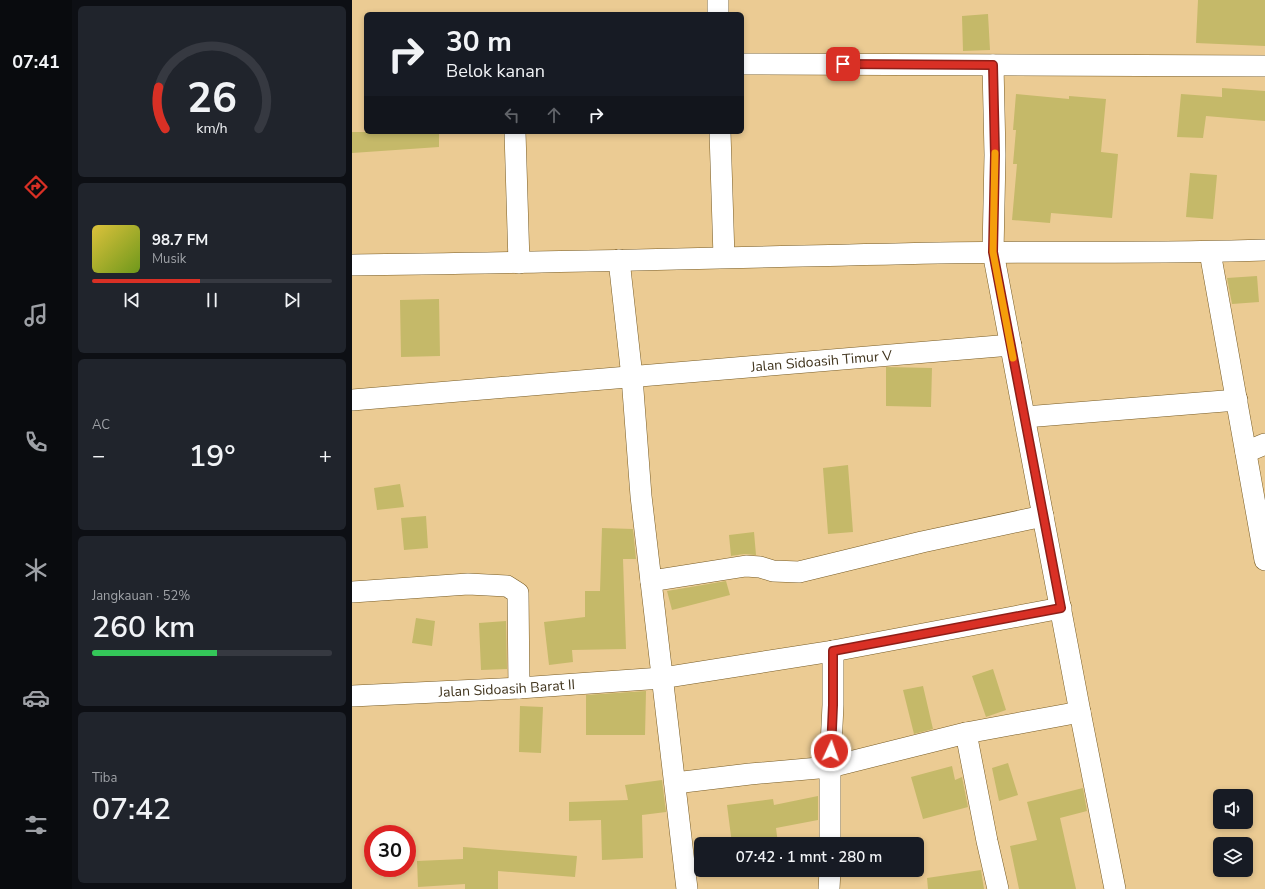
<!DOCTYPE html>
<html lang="id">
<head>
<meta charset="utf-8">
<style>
  :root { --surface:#171b24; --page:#20242c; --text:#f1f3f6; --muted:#9ea1a6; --line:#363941; --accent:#d93025 }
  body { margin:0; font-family:"Nunito Sans",sans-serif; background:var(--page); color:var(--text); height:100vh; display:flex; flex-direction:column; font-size:15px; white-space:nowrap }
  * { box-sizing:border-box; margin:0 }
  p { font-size:13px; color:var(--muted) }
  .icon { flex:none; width:22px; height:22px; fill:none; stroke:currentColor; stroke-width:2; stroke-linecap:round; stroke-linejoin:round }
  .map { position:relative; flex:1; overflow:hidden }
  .sheet { display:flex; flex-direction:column; gap:6px; padding:6px; background:#0d0f14; width:280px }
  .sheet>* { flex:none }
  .guide { position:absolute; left:12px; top:12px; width:380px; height:122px; border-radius:6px; box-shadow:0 2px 6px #0003; background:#171b24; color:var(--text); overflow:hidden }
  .tools { position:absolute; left:861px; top:789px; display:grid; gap:8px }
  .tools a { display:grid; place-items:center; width:40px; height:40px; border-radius:6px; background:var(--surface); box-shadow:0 2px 6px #0003; font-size:20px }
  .speed { position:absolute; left:12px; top:825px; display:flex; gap:8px; font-size:20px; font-weight:700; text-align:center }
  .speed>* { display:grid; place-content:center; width:52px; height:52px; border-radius:50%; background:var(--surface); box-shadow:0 2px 6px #0003; line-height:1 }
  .speed .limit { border:6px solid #d22; background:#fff; color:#111 }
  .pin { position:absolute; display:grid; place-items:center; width:34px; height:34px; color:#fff; margin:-17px; border-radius:8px; box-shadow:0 2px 6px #0006 }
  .me { position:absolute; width:44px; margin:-22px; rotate:3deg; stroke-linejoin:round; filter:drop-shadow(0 0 3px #0008) }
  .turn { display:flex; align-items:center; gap:14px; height:84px; padding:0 16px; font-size:18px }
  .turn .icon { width:52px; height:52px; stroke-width:2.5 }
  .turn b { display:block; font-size:28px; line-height:34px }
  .lanes { display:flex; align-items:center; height:38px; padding:0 16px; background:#0003; justify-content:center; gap:20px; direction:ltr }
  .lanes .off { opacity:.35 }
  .big { font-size:30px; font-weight:600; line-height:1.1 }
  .sheet .tile { flex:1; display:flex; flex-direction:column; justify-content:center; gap:6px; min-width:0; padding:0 14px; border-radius:6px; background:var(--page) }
  .sheet .dial { align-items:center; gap:0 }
  .dial svg { height:104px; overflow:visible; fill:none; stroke:var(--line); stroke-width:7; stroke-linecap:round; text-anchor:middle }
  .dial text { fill:var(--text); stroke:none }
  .song { display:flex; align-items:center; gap:12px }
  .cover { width:48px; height:48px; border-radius:6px; background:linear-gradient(135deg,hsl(50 70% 55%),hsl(80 70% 35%)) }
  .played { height:4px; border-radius:2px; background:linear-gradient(90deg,var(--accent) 45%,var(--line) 45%) }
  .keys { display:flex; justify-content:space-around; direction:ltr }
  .heat { display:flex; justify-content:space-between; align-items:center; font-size:22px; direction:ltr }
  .charge { height:6px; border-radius:3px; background:linear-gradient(90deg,#34c759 52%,var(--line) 0) }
  .trip { position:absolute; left:342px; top:837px; width:230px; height:40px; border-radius:6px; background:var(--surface); box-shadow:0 2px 6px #0003; font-weight:600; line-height:40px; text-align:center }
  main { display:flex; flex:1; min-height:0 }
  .tabs { display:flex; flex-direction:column; width:72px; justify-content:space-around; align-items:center; background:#090b0e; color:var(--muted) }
  .tabs .icon { width:28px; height:28px }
  .tabs .active { color:var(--accent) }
  .tabs b { font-size:18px; color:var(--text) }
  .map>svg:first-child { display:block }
  .building { fill:#c5b969 }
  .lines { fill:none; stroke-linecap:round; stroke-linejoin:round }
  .street-casing { stroke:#785c25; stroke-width:22 }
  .street { stroke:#fff; stroke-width:21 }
  .route-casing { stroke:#8d1f18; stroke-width:10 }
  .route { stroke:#d93025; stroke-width:7 }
  .slow { stroke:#f59e0b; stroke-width:7 }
  .labels { text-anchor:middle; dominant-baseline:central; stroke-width:3.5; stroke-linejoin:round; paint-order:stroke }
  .street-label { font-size:14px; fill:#40341d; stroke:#ffeed3 }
</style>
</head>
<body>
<main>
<nav class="tabs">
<b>07:41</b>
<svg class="icon active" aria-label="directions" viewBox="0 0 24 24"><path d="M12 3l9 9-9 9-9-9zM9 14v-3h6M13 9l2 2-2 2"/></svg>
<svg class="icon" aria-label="music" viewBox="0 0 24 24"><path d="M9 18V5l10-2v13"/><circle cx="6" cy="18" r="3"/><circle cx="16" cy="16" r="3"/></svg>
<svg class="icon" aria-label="phone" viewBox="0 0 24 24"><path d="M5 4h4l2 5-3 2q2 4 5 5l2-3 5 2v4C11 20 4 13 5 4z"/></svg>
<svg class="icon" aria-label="climate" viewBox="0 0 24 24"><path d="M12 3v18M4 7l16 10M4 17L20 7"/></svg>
<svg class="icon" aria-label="car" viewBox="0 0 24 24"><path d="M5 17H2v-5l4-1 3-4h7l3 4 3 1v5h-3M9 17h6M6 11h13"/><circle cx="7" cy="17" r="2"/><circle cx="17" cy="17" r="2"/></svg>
<svg class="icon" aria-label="filters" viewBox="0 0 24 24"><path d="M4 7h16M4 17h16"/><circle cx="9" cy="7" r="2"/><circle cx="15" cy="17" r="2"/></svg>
</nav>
<section class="sheet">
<div class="tile dial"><svg viewBox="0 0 100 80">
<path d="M14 69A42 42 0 1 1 86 69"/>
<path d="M14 69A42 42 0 0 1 9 37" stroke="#d93025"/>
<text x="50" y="56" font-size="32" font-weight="700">26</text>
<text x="50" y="72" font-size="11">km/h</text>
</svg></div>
<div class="tile">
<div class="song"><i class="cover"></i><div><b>98.7 FM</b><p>Musik</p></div></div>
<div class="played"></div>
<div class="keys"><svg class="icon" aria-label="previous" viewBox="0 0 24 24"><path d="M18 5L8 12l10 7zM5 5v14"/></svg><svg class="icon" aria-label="pause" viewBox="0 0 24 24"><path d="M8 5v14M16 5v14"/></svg><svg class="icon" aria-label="next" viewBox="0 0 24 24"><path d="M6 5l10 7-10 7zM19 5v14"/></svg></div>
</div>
<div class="tile"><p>AC</p>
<div class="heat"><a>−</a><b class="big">19°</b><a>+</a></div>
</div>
<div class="tile"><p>Jangkauan · 52%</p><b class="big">260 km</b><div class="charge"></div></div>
<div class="tile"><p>Tiba</p><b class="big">07:42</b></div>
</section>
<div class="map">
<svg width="913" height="889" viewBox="0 0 913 889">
  <rect width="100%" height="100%" fill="#ebcb93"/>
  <path class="building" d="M846 0H913V46L844 43Z
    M636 14 638 50 611 51 610 16Z
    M870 88 913 91V121L854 116 851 138 825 137 829 94 870 97Z
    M664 94 717 99V96L754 99 749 152 766 154 760 218 699 213 698 223 660 220 665 164H661L664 130H661Z
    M0 132H87V147L0 153Z
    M838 173 865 175 861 219 834 217Z
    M905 276 907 302 880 304 875 278Z
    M87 299 88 356 49 357 48 300Z
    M534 367 580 368 579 407 534 406Z
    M496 465 501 532 476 534 471 468Z
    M48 484 52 507 25 510 22 488Z
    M74 516 76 548 52 550 49 518Z
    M250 528 281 529 284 559H271L274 649 220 650 221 662 197 665 192 622 233 617V591H248Z
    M402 532 404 555 392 554 379 556 377 535Z
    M374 581 378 595 320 610 315 591Z
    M64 618 83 621 80 646 60 643Z
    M154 621 155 669 129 670 127 623Z
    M641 669 654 710 634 717 620 676Z
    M571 686 581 729 562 734 551 690Z
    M294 691 293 735H234V695Z
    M168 706 191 707 189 753 167 752Z
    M656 763 666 795 647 801 640 768Z
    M600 766 603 780 610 777 616 807 571 819 559 777Z
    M310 780 314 812 290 815 291 858 250 860 249 820 217 821V802L276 800 273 785Z
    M731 788 735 811 708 818 724 889H667L658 846 685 840 675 802Z
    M466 796V820L424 828 426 844H380L375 805 421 799 422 805Z
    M111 847 225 856 223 877 146 871V889H113V884L66 887 65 861 111 859Z
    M629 870 632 889H576L575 878Z"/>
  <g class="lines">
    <defs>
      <g id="street">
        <path d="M366 14V0"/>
        <path d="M390 64 913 66"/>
        <path d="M641 65 643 155 641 252 728 712 763 889"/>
        <path d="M163 132 167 263"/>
        <path d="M368 132 372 257"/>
        <path d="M858 252 913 560"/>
        <path d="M267 260 280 377 289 496 335 889"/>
        <path d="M0 265C196 263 391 257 587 253 696 251 805 254 913 250"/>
        <path id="s1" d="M0 400 659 345"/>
        <path d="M673 417 885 400"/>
        <path d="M894 452 913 444"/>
        <path d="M299 581 394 566 408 567 421 571 447 572 570 542 691 516"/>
        <path d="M0 592 116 584 155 586 166 593 167 688"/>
        <path id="s2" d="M0 696 167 688 310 678 481 651 709 608"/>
        <path d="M614 733 635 841 646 889"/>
        <path d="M323 783 398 774 478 767 614 733 728 712"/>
        <path d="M478 844V767L481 705V651"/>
        <path d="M477 889 478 870"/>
      </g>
    </defs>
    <use href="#street" class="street-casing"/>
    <use href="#street" class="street"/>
  </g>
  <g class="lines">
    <defs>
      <path id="route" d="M479 751 481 705V651L709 608 641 252 643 155 641 65 491 64"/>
    </defs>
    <use href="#route" class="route-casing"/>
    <use href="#route" class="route"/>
    <path class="slow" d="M643 153 641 252 661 358"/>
  </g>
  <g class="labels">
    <g class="street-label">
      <text stroke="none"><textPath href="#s1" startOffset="471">Jalan Sidoasih Timur V</textPath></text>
      <text stroke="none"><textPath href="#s2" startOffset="155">Jalan Sidoasih Barat II</textPath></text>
    </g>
  </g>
</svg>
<div class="tools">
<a><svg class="icon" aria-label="sound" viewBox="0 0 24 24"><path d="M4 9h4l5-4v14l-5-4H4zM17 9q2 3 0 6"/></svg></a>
<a><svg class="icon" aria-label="layers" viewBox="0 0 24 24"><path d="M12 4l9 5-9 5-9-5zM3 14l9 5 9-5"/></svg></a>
</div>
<div class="speed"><div class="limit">30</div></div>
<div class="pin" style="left:491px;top:64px;background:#d93025"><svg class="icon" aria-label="arrive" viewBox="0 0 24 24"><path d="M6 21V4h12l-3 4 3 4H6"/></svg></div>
<svg class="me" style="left:479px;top:751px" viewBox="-20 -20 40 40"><circle r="17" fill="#d93025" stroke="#fff" stroke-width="3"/><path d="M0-11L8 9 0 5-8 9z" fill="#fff"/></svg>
<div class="trip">07:42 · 1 mnt · 280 m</div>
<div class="guide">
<div class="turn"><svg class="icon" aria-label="right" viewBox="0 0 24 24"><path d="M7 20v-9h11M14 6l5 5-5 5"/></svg><div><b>30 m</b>Belok kanan</div></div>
<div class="lanes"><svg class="icon off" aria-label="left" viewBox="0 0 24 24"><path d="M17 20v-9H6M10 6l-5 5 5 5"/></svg><svg class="icon off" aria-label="ahead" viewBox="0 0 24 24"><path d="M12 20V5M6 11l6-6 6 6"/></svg><svg class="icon" aria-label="right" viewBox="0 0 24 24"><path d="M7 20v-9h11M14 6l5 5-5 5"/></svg></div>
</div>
</div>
</main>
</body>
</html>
